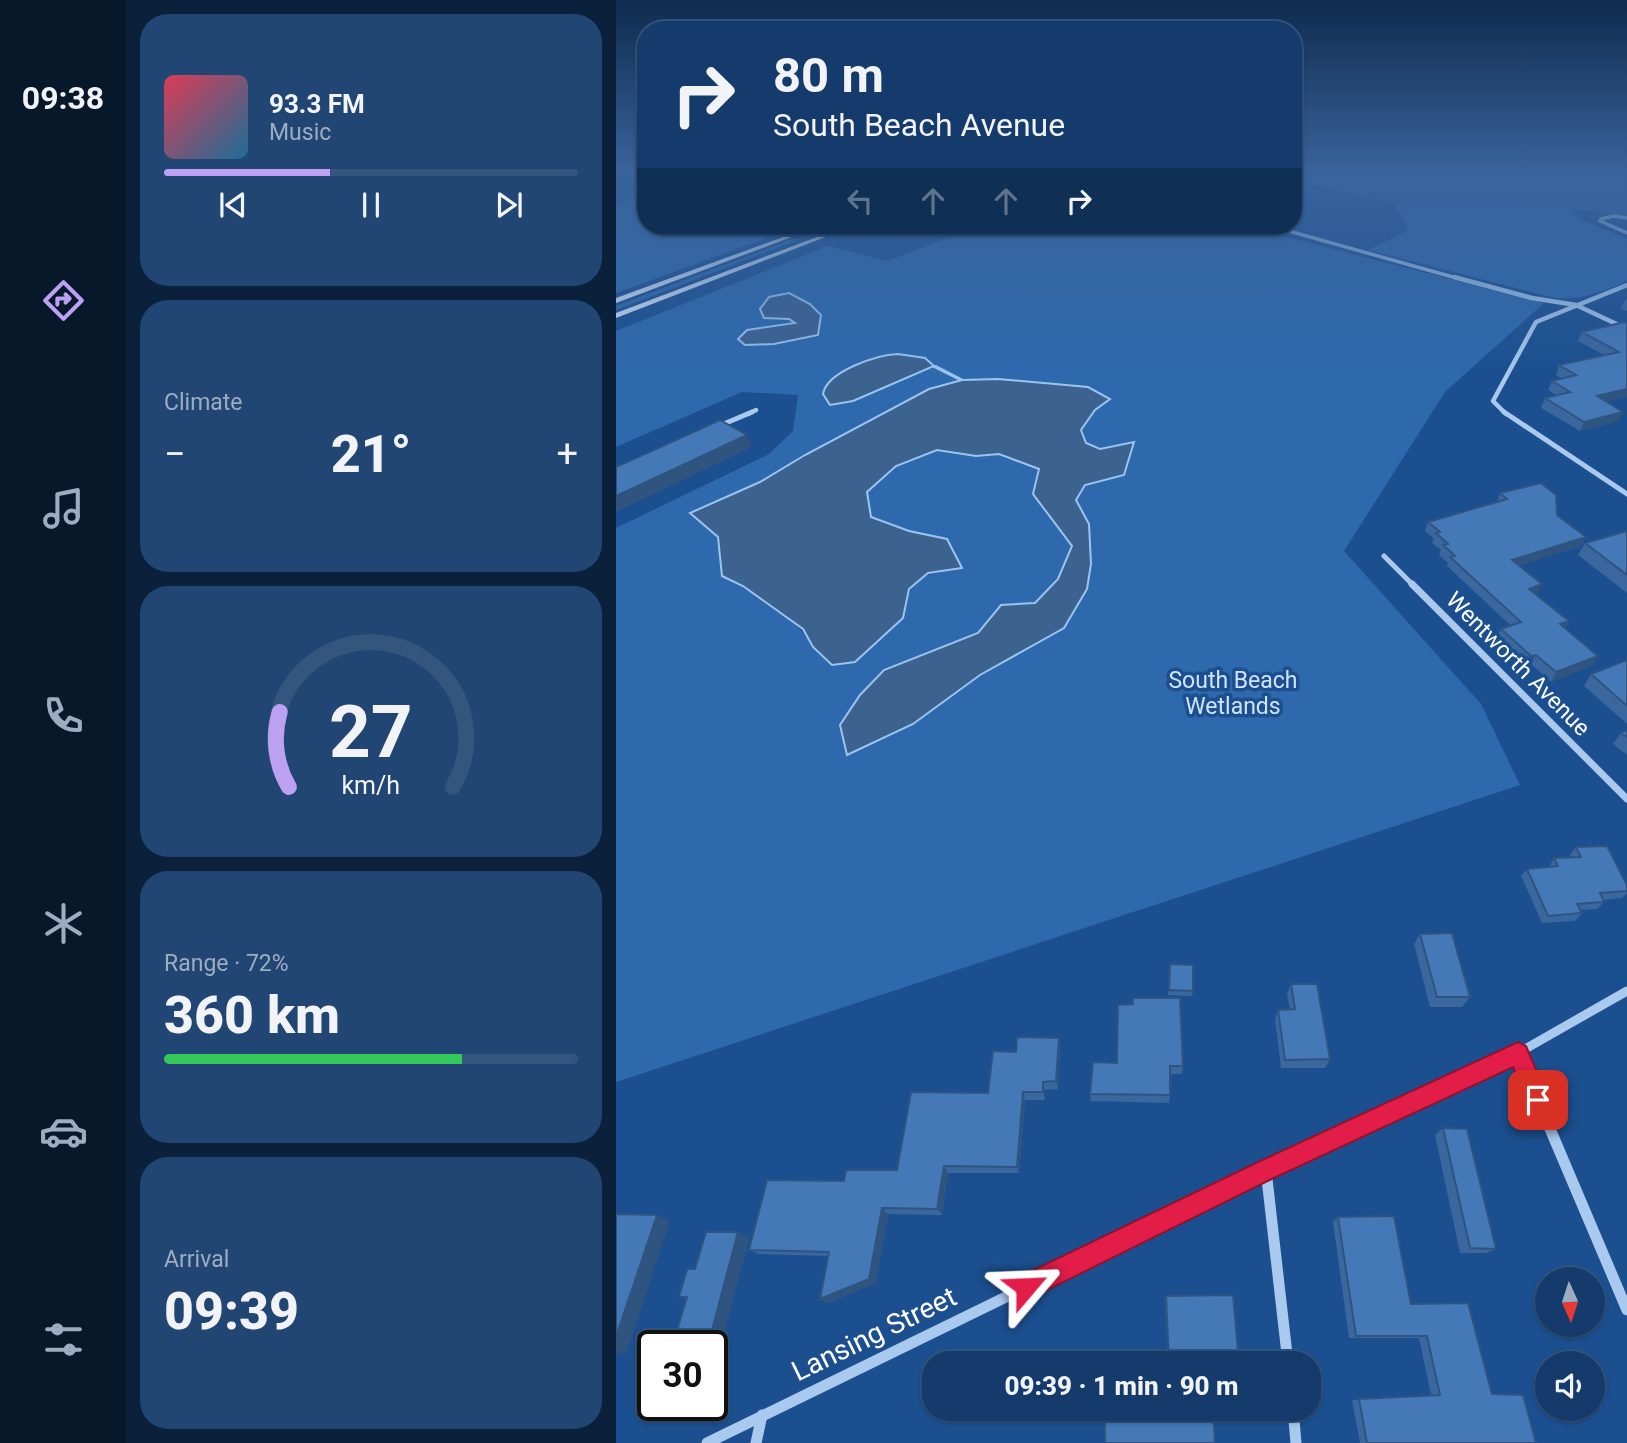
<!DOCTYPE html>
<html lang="en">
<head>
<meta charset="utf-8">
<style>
  :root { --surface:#143b6b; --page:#214673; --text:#f1f3f6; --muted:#9dadc1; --line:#33557e; --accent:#bca0f2 }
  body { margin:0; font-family:Roboto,sans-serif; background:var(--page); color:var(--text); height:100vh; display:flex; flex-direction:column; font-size:26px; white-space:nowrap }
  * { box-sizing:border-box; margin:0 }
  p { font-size:23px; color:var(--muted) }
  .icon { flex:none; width:38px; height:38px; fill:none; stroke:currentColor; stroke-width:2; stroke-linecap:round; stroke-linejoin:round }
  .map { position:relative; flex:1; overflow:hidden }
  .sheet { display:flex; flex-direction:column; gap:14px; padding:14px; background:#0b203b; width:490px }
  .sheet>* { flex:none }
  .guide { position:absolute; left:21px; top:21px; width:665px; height:214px; border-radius:28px; box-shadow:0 2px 5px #0004,0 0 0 2px var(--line); background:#143b6b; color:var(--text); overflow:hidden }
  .needle { width:46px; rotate:177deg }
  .controls { position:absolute; left:919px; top:1267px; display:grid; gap:14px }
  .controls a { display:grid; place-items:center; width:70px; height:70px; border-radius:50%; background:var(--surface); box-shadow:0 2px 5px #0004,0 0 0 2px var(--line); font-size:35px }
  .speed { position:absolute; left:21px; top:1330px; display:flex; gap:14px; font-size:35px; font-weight:700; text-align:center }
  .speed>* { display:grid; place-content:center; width:91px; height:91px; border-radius:50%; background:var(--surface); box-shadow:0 2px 5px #0004,0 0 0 2px var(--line); line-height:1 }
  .speed .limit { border:4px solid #111; border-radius:10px; background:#fff; color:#111 }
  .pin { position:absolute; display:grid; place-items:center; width:60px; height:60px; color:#fff; margin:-30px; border-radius:14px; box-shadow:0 4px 10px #0006 }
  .me { position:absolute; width:77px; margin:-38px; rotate:64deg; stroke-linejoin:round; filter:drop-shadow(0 0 5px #0008) }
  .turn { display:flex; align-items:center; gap:24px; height:147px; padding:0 21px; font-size:32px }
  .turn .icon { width:91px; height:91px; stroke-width:2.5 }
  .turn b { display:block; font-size:49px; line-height:60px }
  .lanes { display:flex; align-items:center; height:66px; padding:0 21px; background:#0003; justify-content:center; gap:35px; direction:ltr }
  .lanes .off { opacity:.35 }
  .big { font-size:52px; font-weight:800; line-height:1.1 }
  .sheet .tile { flex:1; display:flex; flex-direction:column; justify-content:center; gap:10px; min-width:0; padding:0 24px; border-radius:28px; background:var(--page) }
  .sheet .dial { align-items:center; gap:0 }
  .dial svg { height:182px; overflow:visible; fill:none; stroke:var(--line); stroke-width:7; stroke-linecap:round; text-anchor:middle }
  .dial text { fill:var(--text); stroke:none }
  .song { display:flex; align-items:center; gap:21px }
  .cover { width:84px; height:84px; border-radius:10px; background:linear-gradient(135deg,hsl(350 70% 55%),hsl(200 70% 35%)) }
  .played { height:7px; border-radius:4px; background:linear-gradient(90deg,var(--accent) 40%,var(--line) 40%) }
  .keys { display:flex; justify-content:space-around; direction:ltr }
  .heat { display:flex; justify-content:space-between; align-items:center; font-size:38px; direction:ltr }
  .charge { height:10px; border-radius:5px; background:linear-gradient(90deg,#34c759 72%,var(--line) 0) }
  .trip { position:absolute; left:306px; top:1351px; width:399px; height:70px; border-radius:28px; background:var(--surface); box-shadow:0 2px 5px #0004,0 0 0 2px var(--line); font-weight:800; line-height:70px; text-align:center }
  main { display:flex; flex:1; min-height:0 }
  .dock { display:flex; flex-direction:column; width:126px; justify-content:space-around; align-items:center; background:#08182b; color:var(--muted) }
  .dock .icon { width:49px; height:49px }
  .dock .active { color:var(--accent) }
  .dock b { font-size:32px; color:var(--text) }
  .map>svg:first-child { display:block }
  .green { fill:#2e69ad; fill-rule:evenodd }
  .water { fill:#3c6290; stroke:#9cc4f0; stroke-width:2 }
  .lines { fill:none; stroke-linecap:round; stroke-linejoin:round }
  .stream { fill:#9cc4f0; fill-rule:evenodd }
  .minor-far5 { stroke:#a9c9ee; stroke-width:3.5 }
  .minor-far4 { stroke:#a9c9ee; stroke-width:4.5 }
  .minor-far3 { stroke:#a9c9ee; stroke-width:5 }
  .minor-far2 { stroke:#a9c9ee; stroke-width:7 }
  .minor-far1 { stroke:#a9c9ee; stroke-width:9 }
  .minor { stroke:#a9c9ee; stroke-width:11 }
  .secondary { fill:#d6e6fa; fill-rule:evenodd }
  .wall { fill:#3a679d }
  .shaded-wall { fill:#305480 }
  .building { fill:#4478b7; stroke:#305480; stroke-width:2 }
  .route { fill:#e11d48; stroke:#92132f; stroke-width:2 }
  .labels { text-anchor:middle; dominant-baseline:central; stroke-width:7; stroke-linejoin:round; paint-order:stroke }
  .street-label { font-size:23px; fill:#fff; stroke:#1b4f8f }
  .park-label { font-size:23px; fill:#cfe3fa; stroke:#1b4f8f }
  .near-street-label { font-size:28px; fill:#fff; stroke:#1b4f8f }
</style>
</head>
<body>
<main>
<nav class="dock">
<b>09:38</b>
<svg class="icon active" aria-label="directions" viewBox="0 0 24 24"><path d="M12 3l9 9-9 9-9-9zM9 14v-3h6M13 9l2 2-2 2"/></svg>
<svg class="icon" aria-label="music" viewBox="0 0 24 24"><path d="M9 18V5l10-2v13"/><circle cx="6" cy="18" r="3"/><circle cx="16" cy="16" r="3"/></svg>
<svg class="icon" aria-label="phone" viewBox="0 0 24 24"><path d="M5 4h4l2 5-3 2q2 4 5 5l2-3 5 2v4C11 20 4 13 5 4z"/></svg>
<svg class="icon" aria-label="climate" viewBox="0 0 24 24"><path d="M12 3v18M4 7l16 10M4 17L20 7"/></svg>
<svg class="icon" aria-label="car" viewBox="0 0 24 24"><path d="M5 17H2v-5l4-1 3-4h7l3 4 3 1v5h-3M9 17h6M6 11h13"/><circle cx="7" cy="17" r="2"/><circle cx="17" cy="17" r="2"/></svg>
<svg class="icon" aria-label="filters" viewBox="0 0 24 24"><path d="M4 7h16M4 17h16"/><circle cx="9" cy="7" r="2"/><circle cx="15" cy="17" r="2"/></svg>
</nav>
<section class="sheet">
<div class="tile">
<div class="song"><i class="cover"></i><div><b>93.3 FM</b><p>Music</p></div></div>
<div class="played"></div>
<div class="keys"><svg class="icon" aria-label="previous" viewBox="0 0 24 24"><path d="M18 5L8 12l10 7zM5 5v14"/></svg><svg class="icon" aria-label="pause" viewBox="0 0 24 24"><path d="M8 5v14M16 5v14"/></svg><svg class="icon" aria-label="next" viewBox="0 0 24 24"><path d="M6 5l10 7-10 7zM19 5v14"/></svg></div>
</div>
<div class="tile"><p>Climate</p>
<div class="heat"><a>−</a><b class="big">21°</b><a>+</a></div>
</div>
<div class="tile dial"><svg viewBox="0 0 100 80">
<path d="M14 69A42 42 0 1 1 86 69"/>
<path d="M14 69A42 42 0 0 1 10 36" stroke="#bca0f2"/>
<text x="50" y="56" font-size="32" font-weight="700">27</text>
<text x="50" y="72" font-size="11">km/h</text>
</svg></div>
<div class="tile"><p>Range · 72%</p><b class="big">360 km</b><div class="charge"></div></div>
<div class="tile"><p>Arrival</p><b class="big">09:39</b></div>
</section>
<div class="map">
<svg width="1011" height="1443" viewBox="0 0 1011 1443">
  <rect width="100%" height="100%" fill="#1b4f8f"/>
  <path class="green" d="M677 173H1011V216L964 209 955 212 964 219 1011 239V281C986 292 967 300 939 298L752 250 793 230 778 204 677 180Z
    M30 194V226H179L154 232V235L148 239 0 293V203Z
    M362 226H627L928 303 829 392 728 551 865 704 904 785 0 1082V528L153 454 177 431 182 395 126 392 0 447V331L212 246 271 261ZM205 315 202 335 131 330 181 322 173 319 148 318ZM240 367H317L237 401 219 374ZM382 379 472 387 479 410 465 431 470 443 484 449 518 443 508 475 469 485 460 500 473 524 448 628 364 675 297 724 268 670 362 633 385 605 419 603 442 579 456 546 417 495 423 469 383 454 360 456 321 450 280 466 251 493 255 517 293 531 331 539 346 568C304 577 296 571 287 618L197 647C181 617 137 591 106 576L102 537 75 513 144 482 189 455 247 425 346 380Z
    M177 239H184L0 310V306Z"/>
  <path class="water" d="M173 293 194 304 205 315 202 335 158 344 129 345 122 339 131 330 179 323 173 319 148 318 144 309 153 297Z
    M282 354 309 358 318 366 237 401 214 405 207 394C211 371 261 355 282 354Z
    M382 379 472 387 494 399 479 410 465 430 470 443 484 449 518 442 508 475 469 485 460 500 473 524 475 564 471 589 448 628 364 675 297 724 231 755 224 725 244 695 268 670 362 633 385 605 419 603 442 579 456 546 417 494 423 469 383 454 360 456 321 450 280 466 251 492 255 517 293 531 331 539 346 568 312 573 293 589 287 618 239 662 216 665 197 647 187 629 127 586 106 576 102 537 74 513 144 482 189 455 313 389 346 380Z"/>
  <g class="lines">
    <path class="stream" d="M316 365H320L349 380 344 381 316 367Z"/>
    <path class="minor-far5" d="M985 219 984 221 1011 233
      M985 219 997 216 1011 218
      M655 226 844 279"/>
    <path class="minor-far4" d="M838 277 916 298 960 305 1011 329
      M132 414 140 410
      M890 414 877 401 920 322 1011 285"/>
    <path class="minor-far3" d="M888 412 1011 494
      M103 426 136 412
      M768 556 797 585"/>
    <path class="minor-far2" d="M796 584 1011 799"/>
    <path class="minor-far1" d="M902 1053 916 1085
      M832 1085 902 1053 1011 991"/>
    <path class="minor" d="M915 1084 1011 1310
      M650 1170 672 1363
      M677 1409 680 1443
      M91 1443 650 1170 836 1084
      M140 1443 146 1415"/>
    <path class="secondary" d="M197 226H205L0 303V298Z
      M230 226H238L0 318V313Z"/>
  </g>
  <path class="wall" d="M1011 299V311L1005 309 1009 300Z
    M1008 322 991 402 1007 412 1002 421 964 431 925 408 929 398 940 395 932 390 936 381 946 379 940 375 943 365 988 355 962 341 966 332Z
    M884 493 941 515 970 537 965 546 903 565 921 594H920L953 621 949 628 977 665 935 682 915 664 910 666 880 638 885 629 894 625 831 566 832 563 823 555 825 550 816 543 818 539 809 531 812 522 881 502Z
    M1011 531V593L962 555 969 543Z
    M1011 660V724L968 686 975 674Z
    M1011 730V755L997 744 1005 733Z
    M960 847 1011 885V893L1006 898 987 900 988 902 981 909 965 910 966 913 959 921 926 923 905 876 911 869 933 867 938 858 955 857 954 855Z
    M804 934 854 997 846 1007H814L798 944Z
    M553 969 577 991 576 996 552 995Z
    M675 984 714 1059 709 1068H665L659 1019 662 1010H674L671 994Z
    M443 1038 444 1047 442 1089 429 1090V1100H409L403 1173H332L326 1215 272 1214 260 1283 212 1303 204 1299 212 1256 143 1254 133 1250 228 1181 281 1170 372 1093 400 1052Z
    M477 1062 567 1066 566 1074H554V1095L553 1103 475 1101 474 1094Z
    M827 1128 880 1249 870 1253H844L819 1135Z
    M722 1217 795 1304 920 1443H744L736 1400 815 1395 803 1338H733L717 1222Z
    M133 1238 104 1347H96V1346H65L57 1344 70 1299 63 1297 79 1269Z
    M550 1296 623 1363H552L549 1299Z"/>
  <path class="shaded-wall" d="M1011 389V397L976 405 981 396Z
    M1007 412 1002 421 964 431 968 422Z
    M131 435 136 447 0 512V496Z
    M970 537 965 546 892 569 896 560Z
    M926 584 921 594 908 598 913 589Z
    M953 621 947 630 944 624Z
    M920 655 915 664 910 666 915 656Z
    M982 656 977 665 935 682 940 672Z
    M443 1038 444 1047 442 1089 440 1081Z
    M427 1082 429 1090V1100L427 1092Z
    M407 1092 409 1100 403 1173 401 1167Z
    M328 1166 332 1173 326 1215 321 1209Z
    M266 1208 272 1214 260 1283 212 1303 204 1299Z
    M41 1215 54 1221 10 1354 0 1352V1337Z
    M122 1232 133 1238 104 1347 92 1345Z"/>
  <path class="building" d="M1008 322 1011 323V389L981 396 1007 412 968 422 929 398 954 392 936 381 960 375 943 365 1003 352 966 332Z
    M104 420 131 435 0 496V467Z
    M925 483 940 495 941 515 970 537 896 560 926 584 913 589 953 621 944 624 982 656 940 672 920 655 915 656 885 629 905 622 834 557 839 556 827 545 832 544 820 533 824 532 812 522 891 499 884 493Z
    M1011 531V575L969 543Z
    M1011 660V706L975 674Z
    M1011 730V737L1005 733Z
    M991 846 1011 885V891L984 893 988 902 961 904 966 913 932 916 911 869 942 866 938 858 965 857 960 847Z
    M836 933 854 997H821L804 934Z
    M554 964 577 965V991L553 990Z
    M675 984H701L714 1059 669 1060 662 1010 679 1009Z
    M517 998H564L567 1066H554V1095L474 1094 477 1062 501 1063 502 1005 517 1004Z
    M401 1037 443 1038 440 1081 427 1082V1092H407L401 1167 328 1166 321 1209 266 1208 253 1279 204 1299 213 1252 133 1250 151 1180 228 1181 230 1170H281L295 1092 372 1093 377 1051 400 1052Z
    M827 1128 851 1129 880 1249 854 1248Z
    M0 1214 41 1215 0 1337Z
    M778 1216 795 1304 852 1303 876 1394 907 1395 920 1443H751L743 1399 824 1395 811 1336H740L722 1217Z
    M90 1232H122L92 1345 57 1344 71 1297H63L71 1269H79Z
    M617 1295 623 1363H553L550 1296Z
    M555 1409H597L599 1443H489V1420L556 1417Z"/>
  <linearGradient id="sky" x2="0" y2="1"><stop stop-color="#0f2b4f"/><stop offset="0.46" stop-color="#39639b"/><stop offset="1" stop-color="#39639b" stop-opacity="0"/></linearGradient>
  <rect width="1011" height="375" fill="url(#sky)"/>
  <path class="route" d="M902 1042 910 1046 933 1100 930 1107 922 1111 914 1107 897 1067 658 1178 419 1296 410 1299 401 1296 397 1287 401 1278 642 1162Z"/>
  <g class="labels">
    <g class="street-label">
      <text transform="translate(902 664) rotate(45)">Wentworth Avenue</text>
    </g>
    <g class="park-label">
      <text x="617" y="680">South Beach<tspan x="617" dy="26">Wetlands</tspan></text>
    </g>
    <g class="near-street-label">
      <text transform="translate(258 1334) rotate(-26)">Lansing Street</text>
    </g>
  </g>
</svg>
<div class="controls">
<a><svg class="needle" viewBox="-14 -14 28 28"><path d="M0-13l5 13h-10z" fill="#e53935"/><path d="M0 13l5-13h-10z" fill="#9dadc1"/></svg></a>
<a><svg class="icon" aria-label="sound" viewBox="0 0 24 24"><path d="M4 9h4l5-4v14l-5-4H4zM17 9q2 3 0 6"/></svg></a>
</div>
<div class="speed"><div class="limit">30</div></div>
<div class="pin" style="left:922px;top:1100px;background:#d93025"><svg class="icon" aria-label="arrive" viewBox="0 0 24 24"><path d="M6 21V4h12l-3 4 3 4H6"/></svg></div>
<svg class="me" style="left:410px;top:1287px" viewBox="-20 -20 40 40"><path d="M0-17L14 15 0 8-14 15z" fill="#e11d48" stroke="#fff" stroke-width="4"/></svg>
<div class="trip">09:39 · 1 min · 90 m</div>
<div class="guide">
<div class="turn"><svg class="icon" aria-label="right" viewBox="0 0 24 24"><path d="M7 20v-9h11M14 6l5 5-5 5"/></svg><div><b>80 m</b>South Beach Avenue</div></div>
<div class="lanes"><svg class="icon off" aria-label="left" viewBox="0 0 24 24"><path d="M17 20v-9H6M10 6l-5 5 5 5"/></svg><svg class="icon off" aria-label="ahead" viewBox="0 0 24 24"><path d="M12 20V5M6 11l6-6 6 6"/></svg><svg class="icon off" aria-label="ahead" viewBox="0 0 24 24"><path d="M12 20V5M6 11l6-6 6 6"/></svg><svg class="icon" aria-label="right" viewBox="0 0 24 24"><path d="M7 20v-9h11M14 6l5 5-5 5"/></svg></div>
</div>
</div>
</main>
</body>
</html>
